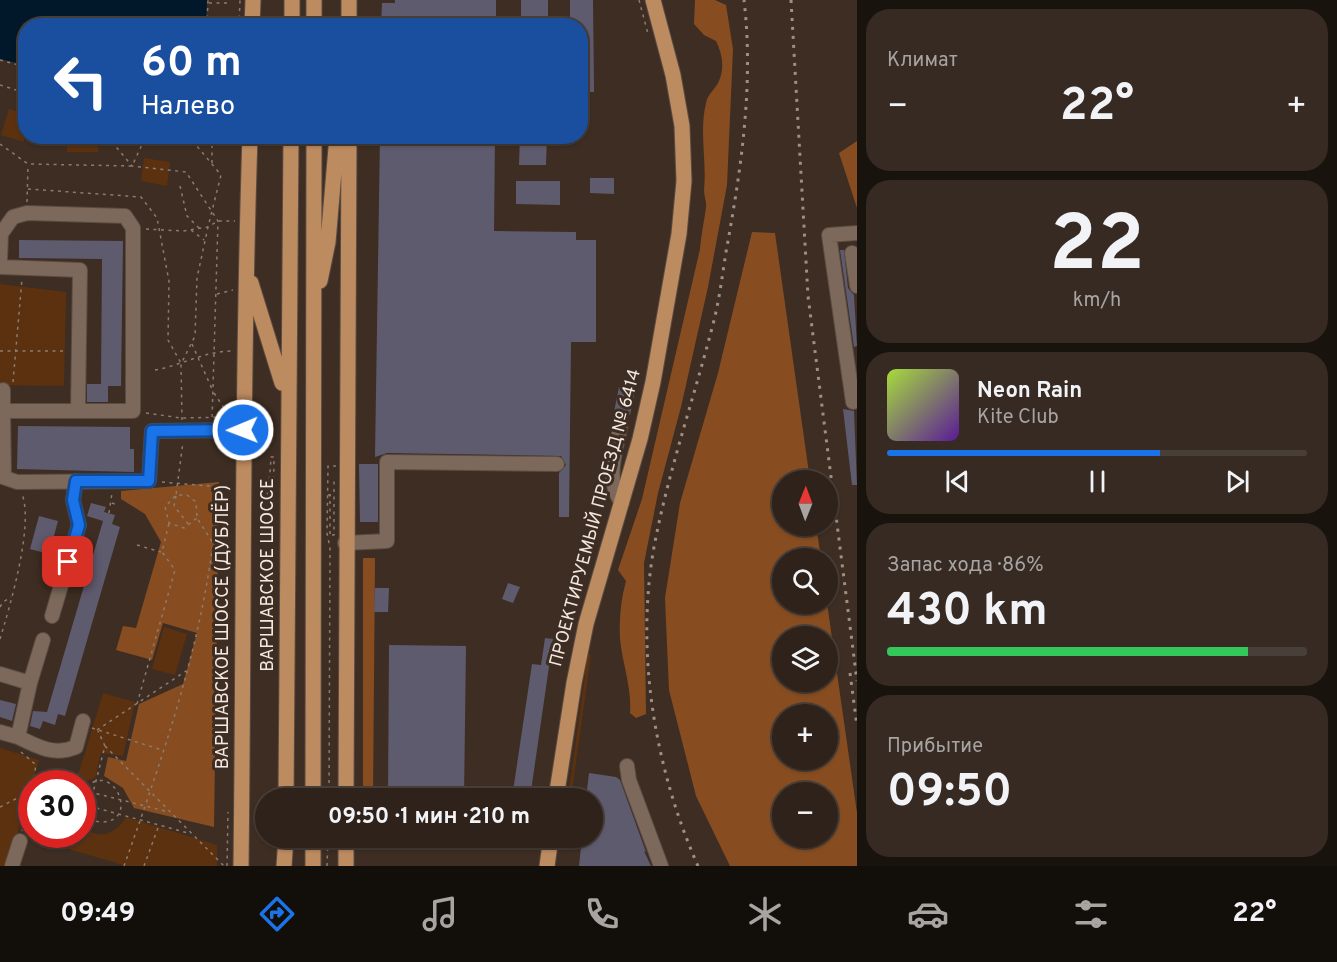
<!DOCTYPE html>
<html lang="ru">
<head>
<meta charset="utf-8">
<style>
  :root { --surface:#2e221a; --page:#362a23; --text:#f1f3f6; --muted:#a7a4a2; --line:#493f39; --accent:#1a73e8 }
  body { margin:0; font-family:Overpass,sans-serif; background:var(--page); color:var(--text); height:100vh; display:flex; flex-direction:column; font-size:22px; white-space:nowrap }
  * { box-sizing:border-box; margin:0 }
  p { font-size:20px; color:var(--muted) }
  .icon { flex:none; width:33px; height:33px; fill:none; stroke:currentColor; stroke-width:2; stroke-linecap:round; stroke-linejoin:round }
  .map { position:relative; flex:1; overflow:hidden }
  .drawer { display:flex; flex-direction:column; gap:9px; padding:9px; background:#19130e; width:480px }
  .drawer>* { flex:none }
  .guide { position:absolute; left:18px; top:18px; width:570px; height:126px; border-radius:24px; box-shadow:0 2px 4px #0004,0 0 0 2px var(--line); background:#1a4fa0; color:#fff; overflow:hidden }
  .needle { width:39px; rotate:1deg }
  .buttons { position:absolute; left:772px; top:470px; display:grid; gap:12px }
  .buttons a { display:grid; place-items:center; width:66px; height:66px; border-radius:50%; background:var(--surface); box-shadow:0 2px 4px #0004,0 0 0 2px var(--line); font-size:30px }
  .speed { position:absolute; left:18px; top:770px; display:flex; gap:12px; font-size:30px; font-weight:700; text-align:center }
  .speed>* { display:grid; place-content:center; width:78px; height:78px; border-radius:50%; background:var(--surface); box-shadow:0 2px 4px #0004,0 0 0 2px var(--line); line-height:1 }
  .speed .limit { border:9px solid #d22; background:#fff; color:#111 }
  .pin { position:absolute; display:grid; place-items:center; width:51px; height:51px; color:#fff; margin:-26px; border-radius:12px; box-shadow:0 3px 9px #0006 }
  .me { position:absolute; width:66px; margin:-33px; rotate:269deg; stroke-linejoin:round; filter:drop-shadow(0 0 4px #0008) }
  .turn { display:flex; align-items:center; gap:21px; height:126px; padding:0 24px; font-size:27px }
  .turn .icon { width:78px; height:78px; stroke-width:2.5 }
  .turn b { display:block; font-size:42px; line-height:51px }
  .big { font-size:45px; font-weight:700; line-height:1.1 }
  .drawer .tile { flex:1; display:flex; flex-direction:column; justify-content:center; gap:9px; min-width:0; padding:0 21px; border-radius:24px; background:var(--page) }
  .drawer .dial { align-items:center; gap:0 }
  .dial b { font-size:78px; line-height:1 }
  .song { display:flex; align-items:center; gap:18px }
  .cover { width:72px; height:72px; border-radius:9px; background:linear-gradient(135deg,hsl(80 70% 55%),hsl(270 70% 35%)) }
  .played { height:6px; border-radius:3px; background:linear-gradient(90deg,var(--accent) 65%,var(--line) 65%) }
  .keys { display:flex; justify-content:space-around; direction:ltr }
  .heat { display:flex; justify-content:space-between; align-items:center; font-size:33px; direction:ltr }
  .charge { height:9px; border-radius:4px; background:linear-gradient(90deg,#34c759 86%,var(--line) 0) }
  .trip { position:absolute; left:255px; top:788px; width:348px; height:60px; border-radius:30px; background:var(--surface); box-shadow:0 2px 4px #0004,0 0 0 2px var(--line); font-weight:700; line-height:60px; text-align:center }
  .dock { display:flex; height:96px; justify-content:space-around; align-items:center; background:#120e0a; color:var(--muted) }
  .dock .icon { width:42px; height:42px }
  .dock .on { color:var(--accent) }
  .dock b { font-size:27px; color:var(--text) }
  main { display:flex; flex:1; min-height:0 }
  .map>svg:first-child { display:block }
  .green { fill:#5c3110 }
  .forest { fill:#874d21; fill-rule:evenodd }
  .water { fill:#001829 }
  .building { fill:#5f5b6e }
  .lines { fill:none; stroke-linecap:round; stroke-linejoin:round }
  .minor-casing { stroke:#5a4c43; stroke-width:16 }
  .major-casing { stroke:#5a4c43; stroke-width:17 }
  .path { stroke:#8b7c73; stroke-width:1.5; stroke-dasharray:3 4.5; stroke-linecap:butt }
  .minor { stroke:#7c695c; stroke-width:14 }
  .major { stroke:#bd8b60; stroke-width:15 }
  .rail { stroke:#9e9087; stroke-width:3; stroke-dasharray:3 6; stroke-linecap:butt }
  .route-casing { stroke:#114b97; stroke-width:15 }
  .route { stroke:#1a73e8; stroke-width:10 }
  .labels { text-anchor:middle; dominant-baseline:central; stroke-width:6; stroke-linejoin:round; paint-order:stroke }
  .street-label { font-size:18px; fill:#f3e8e1; stroke:#3e2d22 }
</style>
</head>
<body>
<main>
<div class="map">
<svg width="857" height="866" viewBox="0 0 857 866">
  <rect width="100%" height="100%" fill="#3e2d22"/>
  <path class="green" d="M9 109 25 114 24 142 1 135Z
    M67 137H97L98 152H67Z
    M144 158 170 162 167 186 141 181Z
    M0 284 66 292 64 386 0 385Z
    M164 627 187 634 175 675 152 669Z
    M588 654 591 655 571 798H568Z
    M103 693 135 702 123 756 101 753 95 778 81 783 59 782 79 772Z
    M0 748 39 760 8 866H0Z
    M31 806 32 834H82L83 827C100 840 115 835 126 817L217 845V866H127L24 836Z"/>
  <path class="forest" d="M695 0H715L726 5 733 49 727 185 708 287 681 407 658 493 644 563 646 714 636 718 630 713C632 687 622 663 620 638 619 618 621 599 626 581L618 570 642 499 700 249C701 235 704 222 706 208 707 203 704 196 704 190 707 162 699 132 706 103 708 93 715 90 719 81 725 67 722 53 716 41L704 35 694 24Z
    M857 141V208L839 153Z
    M752 232 775 233 810 480H783V525H816L821 558H783V603H827L857 813V866H730L696 796 669 690 665 598 680 503 718 373ZM783 636H828V681H783ZM783 714H828V759H783ZM783 792H828V837H783Z
    M219 482V487L214 827 134 808 123 788 104 776 108 757 126 761 139 704 183 684 197 633 163 623 152 660 116 650 123 626 136 628 161 542 145 514 121 499V491Z
    M363 558H375L373 798H363Z"/>
  <path class="water" d="M0 0H207L206 23 205 26H26L25 65 0 59Z"/>
  <path class="building" d="M395 0H496V26H381L382 3H395Z
    M521 0H548V26H521Z
    M570 0H593L594 92H580V26H570Z
    M380 136H495L494 231 576 232V240H596V342H571L569 517H559V473L566 465 561 456 387 453 375 457Z
    M520 136H547L546 165H519Z
    M590 178H614V194L590 193Z
    M516 181H560V205L516 204Z
    M19 240 123 241 121 386H108V402H87V384H101L102 259 19 258Z
    M840 250H844L848 288 854 295 857 346 854 347Z
    M619 387 635 390 630 415 614 412Z
    M843 409 854 411 857 485H852Z
    M18 426 130 427V449H134V472L17 469Z
    M359 464H378V522H360Z
    M91 503 106 507 104 512 115 515 112 524 120 527 65 716 58 714 55 725 43 721 40 729 30 726 33 711 47 712 103 521 87 516Z
    M39 516 58 521 49 554 30 549Z
    M508 583 520 587 513 603 502 599Z
    M375 588H389L388 612H374Z
    M545 638 553 639 530 798H512L532 664 541 665Z
    M389 645 466 646 464 798H388Z
    M0 700 16 704 12 721 0 717Z
    M589 773 616 777 620 780 646 852 644 851 651 866H579L582 837H592V798H586Z
    M388 837H464V849L388 848Z
    M495 837H524L523 846 495 841Z"/>
  <g class="lines">
    <defs>
      <path id="minor" d="M852 253 857 286
        M0 261 1 234 13 217 27 213 125 216 133 228V411H3L4 477
        M0 267 80 270 78 410
        M3 390V411
        M853 402 829 235 857 233
        M621 423C616 452 604 479 622 503
        M0 476 17 482 149 481 152 431 243 430
        M345 543 387 541V462L557 464
        M52 616 79 525 73 500 76 481
        M0 674 30 683 43 640
        M30 683 18 737C38 747 54 756 76 747L83 721
        M0 732 18 737
        M627 766 629 780 661 866
        M12 866 20 841"/>
      <path id="major" d="M292 0V26
        M349 0V26
        M252 26 253 0
        M314 26V0
        M320 281 328 242 337 136
        M251 283 282 383
        M286 798 291 136
        M313 798 314 136
        M346 798 349 136
        M556 798 574 683 586 624 640 439 653 382 679 234 684 181 682 126 673 75 653 0
        M346 837V866
        M241 866C244 623 242 380 250 136
        M284 866 286 837
        M313 866V837
        M547 866 551 837"/>
    </defs>
    <use href="#minor" class="minor-casing"/>
    <use href="#major" class="major-casing"/>
    <path class="path" d="M639 0 648 34
      M209 3H227V0
      M207 26 208 0
      M239 26 240 0
      M0 60 26 67
      M0 85 26 93
      M107 136 132 166 186 172 218 221 212 420
      M0 144 28 164 132 166 146 136
      M212 163V136
      M180 186 187 216 199 228
      M28 189 141 197 157 218 169 281 168 340 181 363
      M27 202 28 165
      M146 229 183 231 208 227 221 175 196 145 176 136
      M191 230 204 240
      M217 294 233 290
      M192 344 212 389
      M0 351H66
      M155 370C182 365 205 351 233 351
      M13 382 22 279
      M214 393 230 417
      M146 413 181 418 231 417
      M182 420 181 364 195 336 197 278 208 227 218 221H235
      M162 482 232 488
      M334 492V481
      M328 495H334V535H330
      M175 496 165 507 169 523 184 528 197 518
      M176 496 174 506 189 525
      M112 503 117 505
      M109 513 112 493
      M330 534V494
      M214 542 219 487
      M260 544 263 526H273L274 457H271C270 480 266 502 263 526
      M137 545 161 552
      M212 563 231 562
      M0 607 3 602 11 597
      M0 639C10 606 34 525 22 494
      M137 704 175 570 162 552 169 523
      M92 728 162 750
      M97 730 186 671
      M105 746 224 866
      M21 752 36 765 33 783
      M35 778 54 783
      M82 790 169 812
      M82 793C109 753 143 821 102 822 93 822 87 818 82 810
      M329 798 330 548 327 533 328 466H336
      M82 804 188 833
      M90 804 105 746 98 731
      M0 807 31 791
      M22 831 32 788
      M124 866C161 762 199 653 213 543L197 518 196 502 187 495H176L183 442
      M144 866 159 825
      M227 866 228 812
      M327 866 328 837"/>
    <use href="#minor" class="minor"/>
    <use href="#major" class="major"/>
    <path class="rail" d="M791 0 808 296 857 681
      M850 673 857 726
      M698 866C655 769 635 653 654 547 668 473 693 401 712 328 719 303 722 277 726 252 741 170 754 84 744 0"/>
  </g>
  <g class="lines">
    <defs>
      <path id="route" d="M68 562 79 525 73 500 76 481H149L152 431 243 430"/>
    </defs>
    <use href="#route" class="route-casing"/>
    <use href="#route" class="route"/>
  </g>
  <g class="labels">
    <g class="street-label">
      <text transform="translate(596 518) rotate(-75)">ПРОЕКТИРУЕМЫЙ ПРОЕЗД № 6414</text>
      <text transform="translate(268 575) rotate(-90)">ВАРШАВСКОЕ ШОССЕ</text>
      <text transform="translate(223 627) rotate(-90)">ВАРШАВСКОЕ ШОССЕ (ДУБЛЁР)</text>
    </g>
  </g>
</svg>
<div class="buttons">
<a><svg class="needle" viewBox="-14 -14 28 28"><path d="M0-13l5 13h-10z" fill="#e53935"/><path d="M0 13l5-13h-10z" fill="#a7a4a2"/></svg></a>
<a><svg class="icon" aria-label="search" viewBox="0 0 24 24"><circle cx="10" cy="10" r="6"/><path d="M15 15l6 6"/></svg></a>
<a><svg class="icon" aria-label="layers" viewBox="0 0 24 24"><path d="M12 4l9 5-9 5-9-5zM3 14l9 5 9-5"/></svg></a>
<a>+</a>
<a>−</a>
</div>
<div class="speed"><div class="limit">30</div></div>
<div class="pin" style="left:68px;top:562px;background:#d93025"><svg class="icon" aria-label="arrive" viewBox="0 0 24 24"><path d="M6 21V4h12l-3 4 3 4H6"/></svg></div>
<svg class="me" style="left:243px;top:430px" viewBox="-20 -20 40 40"><circle r="17" fill="#1a73e8" stroke="#fff" stroke-width="3"/><path d="M0-11L8 9 0 5-8 9z" fill="#fff"/></svg>
<div class="trip">09:50 · 1 мин · 210 m</div>
<div class="guide">
<div class="turn"><svg class="icon" aria-label="left" viewBox="0 0 24 24"><path d="M17 20v-9H6M10 6l-5 5 5 5"/></svg><div><b>60 m</b>Налево</div></div>
</div>
</div>
<section class="drawer">
<div class="tile"><p>Климат</p>
<div class="heat"><a>−</a><b class="big">22°</b><a>+</a></div>
</div>
<div class="tile dial"><b>22</b><p>km/h</p></div>
<div class="tile">
<div class="song"><i class="cover"></i><div><b>Neon Rain</b><p>Kite Club</p></div></div>
<div class="played"></div>
<div class="keys"><svg class="icon" aria-label="previous" viewBox="0 0 24 24"><path d="M18 5L8 12l10 7zM5 5v14"/></svg><svg class="icon" aria-label="pause" viewBox="0 0 24 24"><path d="M8 5v14M16 5v14"/></svg><svg class="icon" aria-label="next" viewBox="0 0 24 24"><path d="M6 5l10 7-10 7zM19 5v14"/></svg></div>
</div>
<div class="tile"><p>Запас хода · 86%</p><b class="big">430 km</b><div class="charge"></div></div>
<div class="tile"><p>Прибытие</p><b class="big">09:50</b></div>
</section>
</main>
<nav class="dock">
<b>09:49</b>
<svg class="icon on" aria-label="directions" viewBox="0 0 24 24"><path d="M12 3l9 9-9 9-9-9zM9 14v-3h6M13 9l2 2-2 2"/></svg>
<svg class="icon" aria-label="music" viewBox="0 0 24 24"><path d="M9 18V5l10-2v13"/><circle cx="6" cy="18" r="3"/><circle cx="16" cy="16" r="3"/></svg>
<svg class="icon" aria-label="phone" viewBox="0 0 24 24"><path d="M5 4h4l2 5-3 2q2 4 5 5l2-3 5 2v4C11 20 4 13 5 4z"/></svg>
<svg class="icon" aria-label="climate" viewBox="0 0 24 24"><path d="M12 3v18M4 7l16 10M4 17L20 7"/></svg>
<svg class="icon" aria-label="car" viewBox="0 0 24 24"><path d="M5 17H2v-5l4-1 3-4h7l3 4 3 1v5h-3M9 17h6M6 11h13"/><circle cx="7" cy="17" r="2"/><circle cx="17" cy="17" r="2"/></svg>
<svg class="icon" aria-label="filters" viewBox="0 0 24 24"><path d="M4 7h16M4 17h16"/><circle cx="9" cy="7" r="2"/><circle cx="15" cy="17" r="2"/></svg>
<b>22°</b>
</nav>
</body>
</html>
